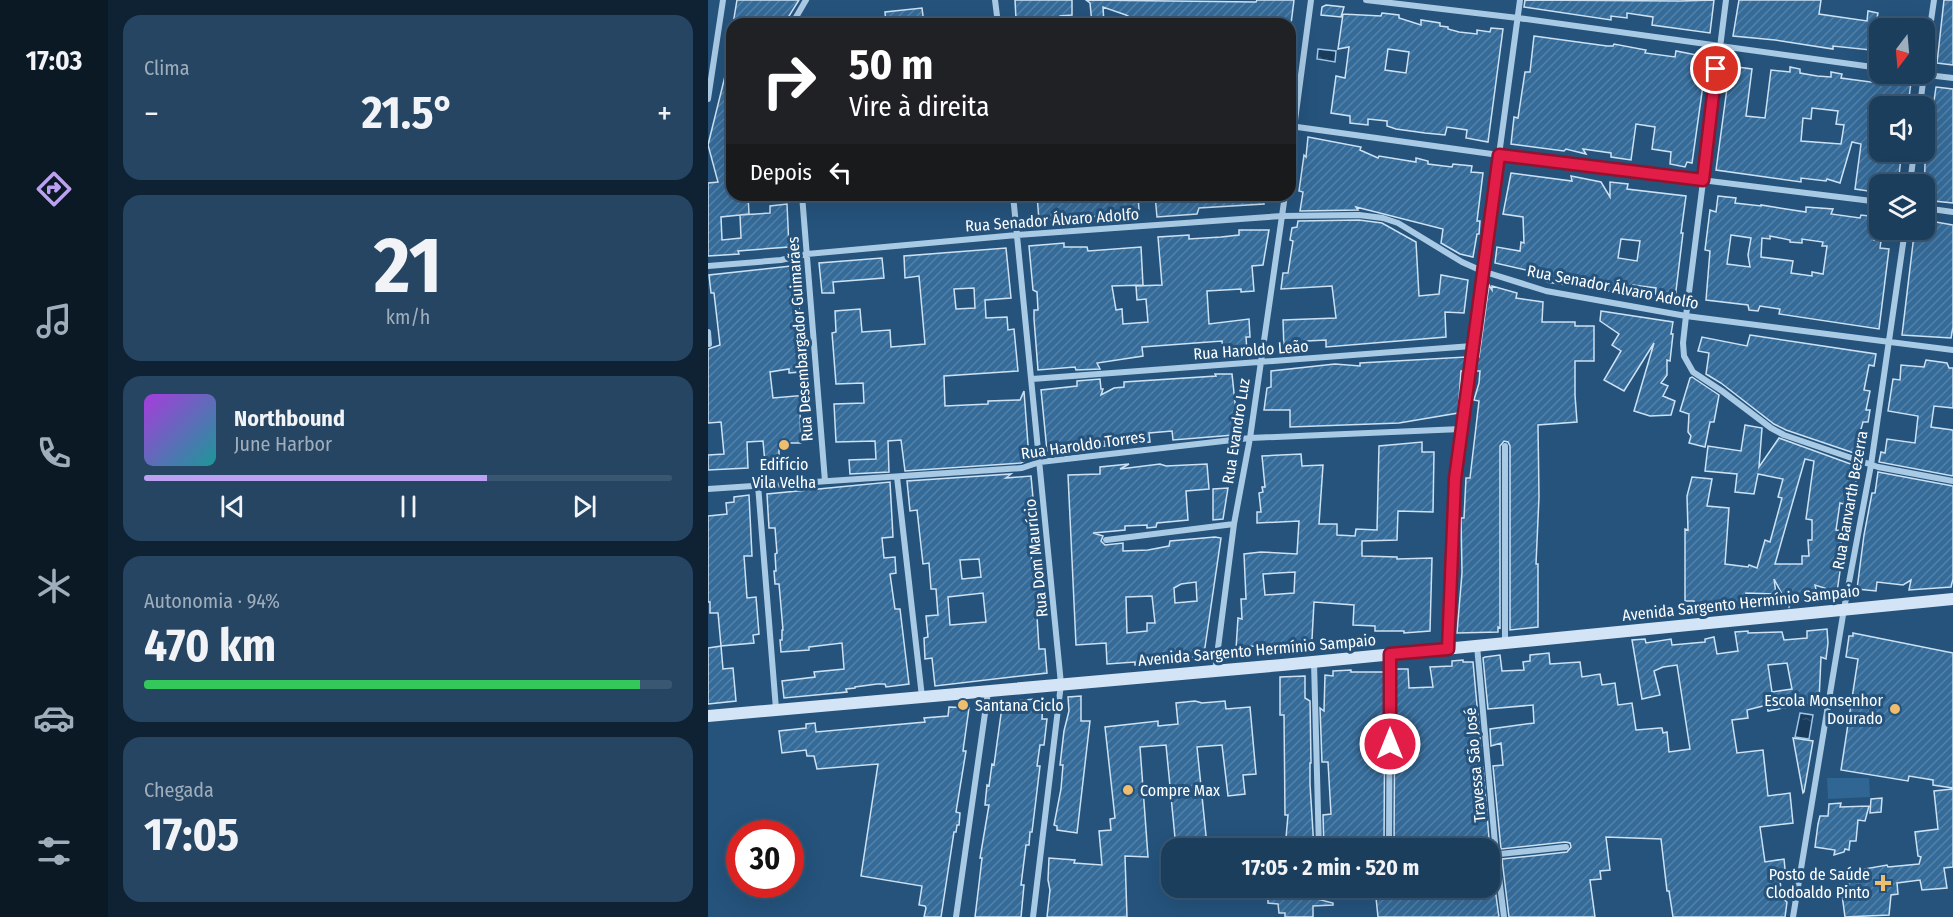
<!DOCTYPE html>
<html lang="pt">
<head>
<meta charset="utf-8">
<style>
  :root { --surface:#1c3e5d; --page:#254563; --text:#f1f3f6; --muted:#a0aebc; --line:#3a5772; --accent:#bca0f2 }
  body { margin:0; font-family:"Fira Sans Condensed",sans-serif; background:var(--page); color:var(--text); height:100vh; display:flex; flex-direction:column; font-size:22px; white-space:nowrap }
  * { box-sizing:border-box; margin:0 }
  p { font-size:20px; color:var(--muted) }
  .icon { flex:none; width:33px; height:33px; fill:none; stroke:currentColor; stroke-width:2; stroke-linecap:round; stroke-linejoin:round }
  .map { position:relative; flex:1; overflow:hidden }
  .sheet { display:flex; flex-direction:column; gap:15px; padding:15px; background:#0f2233; width:600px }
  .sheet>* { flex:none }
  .guide { position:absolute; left:18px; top:18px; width:570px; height:183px; border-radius:18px; box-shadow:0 6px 24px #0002,0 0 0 2px var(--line); background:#202124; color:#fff; overflow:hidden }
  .needle { width:39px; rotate:196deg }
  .fabs { position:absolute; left:1161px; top:18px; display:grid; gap:12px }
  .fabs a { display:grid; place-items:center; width:66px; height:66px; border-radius:12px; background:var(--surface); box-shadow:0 6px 24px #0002,0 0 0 2px var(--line); font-size:30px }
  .speed { position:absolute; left:18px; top:820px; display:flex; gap:12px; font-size:30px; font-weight:700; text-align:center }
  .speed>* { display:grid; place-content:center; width:78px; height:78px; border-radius:50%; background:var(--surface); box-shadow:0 6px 24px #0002,0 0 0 2px var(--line); line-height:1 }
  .speed .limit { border:9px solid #d22; background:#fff; color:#111 }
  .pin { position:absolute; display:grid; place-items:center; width:51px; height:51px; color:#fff; margin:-26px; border:3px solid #fff; border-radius:50%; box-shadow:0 2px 6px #0007 }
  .me { position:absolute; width:66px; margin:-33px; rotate:0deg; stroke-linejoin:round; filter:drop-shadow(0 0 4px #0008) }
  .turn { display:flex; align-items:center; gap:21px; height:126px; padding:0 24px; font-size:27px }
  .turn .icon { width:78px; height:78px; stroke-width:2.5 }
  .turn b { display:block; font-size:42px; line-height:51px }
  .then { display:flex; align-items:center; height:57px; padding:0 24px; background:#0003; gap:12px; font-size:22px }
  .big { font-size:45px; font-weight:700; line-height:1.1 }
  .sheet .tile { flex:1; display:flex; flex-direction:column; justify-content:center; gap:9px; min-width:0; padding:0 21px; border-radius:18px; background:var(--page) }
  .sheet .dial { align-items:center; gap:0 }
  .dial b { font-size:78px; line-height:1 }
  .song { display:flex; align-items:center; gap:18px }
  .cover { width:72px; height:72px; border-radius:9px; background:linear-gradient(135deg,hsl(280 70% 55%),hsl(180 70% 35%)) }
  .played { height:6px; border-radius:3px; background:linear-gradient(90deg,var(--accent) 65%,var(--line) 65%) }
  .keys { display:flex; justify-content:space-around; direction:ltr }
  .heat { display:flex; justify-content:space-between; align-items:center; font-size:33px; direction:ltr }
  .charge { height:9px; border-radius:4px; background:linear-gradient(90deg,#34c759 94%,var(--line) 0) }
  .trip { position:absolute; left:453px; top:838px; width:339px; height:60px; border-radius:18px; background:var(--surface); box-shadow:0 6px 24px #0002,0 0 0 2px var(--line); font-weight:700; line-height:60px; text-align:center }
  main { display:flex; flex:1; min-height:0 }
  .dock { display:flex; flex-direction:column; width:108px; justify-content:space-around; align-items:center; background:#0b1925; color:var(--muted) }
  .dock .icon { width:42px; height:42px }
  .dock .current { color:var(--accent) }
  .dock b { font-size:27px; color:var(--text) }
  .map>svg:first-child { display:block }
  .garden { fill:#2f6694 }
  .water { fill:url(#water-ripples); stroke:#9dc6e6; stroke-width:1.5 }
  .building { fill:url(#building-hatch); stroke:#cce2f4; stroke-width:1.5; fill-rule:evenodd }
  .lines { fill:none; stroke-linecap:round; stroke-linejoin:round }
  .minor { stroke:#a9cae5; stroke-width:6 }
  .secondary { stroke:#d2e4f5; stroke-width:12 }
  .route-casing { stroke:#92132f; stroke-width:15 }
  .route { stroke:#e11d48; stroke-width:10 }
  .poi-dot { fill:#eebd6e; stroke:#25537c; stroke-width:2 }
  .labels { text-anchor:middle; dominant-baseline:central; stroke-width:6; stroke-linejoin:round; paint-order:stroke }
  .street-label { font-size:16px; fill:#fff; stroke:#25537c }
  .poi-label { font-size:16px; fill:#fff; stroke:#25537c; text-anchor:end }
</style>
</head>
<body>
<main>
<nav class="dock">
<b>17:03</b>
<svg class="icon current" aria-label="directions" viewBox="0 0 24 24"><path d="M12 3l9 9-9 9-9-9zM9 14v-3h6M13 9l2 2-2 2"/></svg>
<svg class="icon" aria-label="music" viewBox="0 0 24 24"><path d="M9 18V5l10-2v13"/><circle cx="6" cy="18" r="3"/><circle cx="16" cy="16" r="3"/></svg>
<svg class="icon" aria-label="phone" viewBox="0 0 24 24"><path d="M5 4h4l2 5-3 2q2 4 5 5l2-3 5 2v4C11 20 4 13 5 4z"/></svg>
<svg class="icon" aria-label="climate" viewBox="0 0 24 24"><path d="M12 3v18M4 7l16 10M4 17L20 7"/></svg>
<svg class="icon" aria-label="car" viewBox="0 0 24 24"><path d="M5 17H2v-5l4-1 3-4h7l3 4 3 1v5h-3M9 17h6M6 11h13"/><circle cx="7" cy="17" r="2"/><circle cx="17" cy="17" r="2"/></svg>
<svg class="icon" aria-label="filters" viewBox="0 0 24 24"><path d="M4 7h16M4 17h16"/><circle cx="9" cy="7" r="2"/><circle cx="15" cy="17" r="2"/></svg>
</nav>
<section class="sheet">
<div class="tile"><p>Clima</p>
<div class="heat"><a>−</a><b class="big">21.5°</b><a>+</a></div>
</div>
<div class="tile dial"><b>21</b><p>km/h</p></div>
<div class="tile">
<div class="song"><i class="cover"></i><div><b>Northbound</b><p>June Harbor</p></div></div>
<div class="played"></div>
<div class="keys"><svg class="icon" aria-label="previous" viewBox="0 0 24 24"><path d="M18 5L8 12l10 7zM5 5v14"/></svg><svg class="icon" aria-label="pause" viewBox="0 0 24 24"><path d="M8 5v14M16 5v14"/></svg><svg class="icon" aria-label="next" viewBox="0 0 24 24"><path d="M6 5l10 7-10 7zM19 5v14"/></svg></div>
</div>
<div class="tile"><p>Autonomia · 94%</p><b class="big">470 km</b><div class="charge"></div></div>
<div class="tile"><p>Chegada</p><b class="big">17:05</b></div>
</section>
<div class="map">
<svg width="1245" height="917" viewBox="0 0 1245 917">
  <defs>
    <pattern id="water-ripples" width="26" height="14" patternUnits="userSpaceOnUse" patternTransform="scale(1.5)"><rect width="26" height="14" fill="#193c5d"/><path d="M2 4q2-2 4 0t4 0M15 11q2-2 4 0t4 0" fill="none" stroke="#30506d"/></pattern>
    <pattern id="building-hatch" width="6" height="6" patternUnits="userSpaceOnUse" patternTransform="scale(1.5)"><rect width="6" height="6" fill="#356b99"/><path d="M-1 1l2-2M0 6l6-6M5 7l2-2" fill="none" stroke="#5381a8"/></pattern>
  </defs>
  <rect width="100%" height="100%" fill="#25537c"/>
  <path class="garden" d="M1119 778H1161L1162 797 1120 799Z"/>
  <path class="water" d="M610 49 628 51 627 62 609 59Z
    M1092 713 1105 715 1101 739 1087 737Z"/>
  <path class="building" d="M29 0H91L76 24H25Z
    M307 0H364V15L352 16V24H315L314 18 308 19Z
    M378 0 548 2 549 0H586L583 24H434L418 15 395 7 396 24H384L382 3Z
    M817 0 972 1 1006 0 1002 33 944 25 945 17 919 13V18L903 16V20L816 7Z
    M1031 0H1113L1111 14 1159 21 1160 11 1170 13 1169 18 1205 22V28H1172V51L1125 46V49L1067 40 1025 36Z
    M1236 0H1245V65L1229 63Z
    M618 5 636 7 633 17 613 15 614 7Z
    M214 8 216 24H178L177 12Z
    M674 13 691 15V18L713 25V20L732 23V26L740 27V29L751 32 769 34V30L782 32 783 28 795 29 780 142 758 138 759 130 739 127 737 135 717 133 688 129 679 126V121L660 119V125L642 123V116L623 113 628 76 637 78 641 47 630 49 635 14 673 16ZM680 49 701 52 698 73 677 70Z
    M826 36 899 46H905L906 44 938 50 937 53 967 57 968 51 999 57 984 163 979 162 977 167 962 164 963 152 944 149 947 127 928 124 923 160 903 157V153L875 149 878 154 858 149 856 151 803 144 806 117 810 118 817 72H822Z
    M20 64H24V164L18 166 21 186 24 185V195H40L41 214 13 217 14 240 33 238 32 215 62 213V206L79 204 81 247 30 251 31 254 0 256V183L10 182 0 145Z
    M1022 66 1044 69 1038 116 1057 118 1063 70 1082 72V67L1092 69V73L1109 76 1123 77V72L1134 74 1133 78 1170 83V78L1203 82 1200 106H1172V152H1189L1188 158H1193L1190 184H1172V187H1167V192L1147 189 1153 144 1144 142 1132 183 1119 179 1118 181 1093 178V182L1008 170ZM1104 108 1130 111 1128 124 1136 125 1133 144 1093 141 1095 118 1103 119Z
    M1228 87 1245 89V203L1216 200 1217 164Z
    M600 137 653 147 652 150 670 158 671 156 708 162V158L720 161V164L744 167 745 164 764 166 763 172 775 173 769 221H772L771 234H769L765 257 752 254 733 243 735 229 648 207 650 210 592 211 595 192 591 191 596 155 598 157Z
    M803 173 864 181 863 176 893 182 902 197V182L920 184 919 189 978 196 973 233H975L967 299 947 296 948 288 925 285 924 291 906 288V292L839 282 840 277 826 275 827 272 787 263 789 247 812 251 813 242 816 243 815 217 795 214ZM913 239 932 241 929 261 910 258Z
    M329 195H430L431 210 369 219 331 220Z
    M447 195H555L556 204 491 208 489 214 449 217Z
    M1010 196 1028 198 1027 203 1053 206V205L1098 212V207L1125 209 1123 214 1152 218 1153 215 1169 217 1166 240 1173 241 1172 248 1181 249 1171 329 1071 314 1072 309 1052 306 1050 311 1041 310 1040 305 998 300 1002 251 997 250 1002 210 1008 212ZM1023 235 1043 238 1040 255 1042 267 1019 264ZM1062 236 1082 240V242L1094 243V239L1115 242 1114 246H1119L1115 274 1104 272V276L1083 273 1085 261 1053 257 1054 238 1062 239Z
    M651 220 674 223 708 242 711 296 731 294 733 275 760 280 756 313 737 312 738 337 618 347V340L599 341V343L593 344V348L576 350 575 320 628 318 624 286 573 289 575 273H580L585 241 582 240 584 228 589 227 590 221Z
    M1222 221 1245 225V327L1243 338 1194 335 1206 235 1208 230H1216V223L1221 224Z
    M531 230H561L555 265 544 266 546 291 533 292V289L499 291 501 324 541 319 542 337H538L539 351 515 353 514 341 434 347 435 356 389 363 392 369 368 370 367 367 330 370 326 319V310H330L329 292 325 290 321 246 356 243V247H379L380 251 433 247 435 285 404 286 408 310 414 309 415 324 440 322 438 299 429 300 428 286 454 285 450 237 481 235V239L513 237 531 235Z
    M298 248 303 298 277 300 278 318 299 317 300 330 306 329 310 371 236 376 237 406 280 404V401L312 400 316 391 321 458 313 463 197 471 193 440 180 441 181 472 142 474 141 460 168 459 167 441 128 442 126 404 156 403 155 383 128 384 124 333 128 332 127 311 152 309 154 332 182 330 183 347 217 344 211 276 197 278 196 256ZM266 288 267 308 248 309 246 289Z
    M174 258 176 278 125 282 126 293H114L111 263Z
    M83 266 88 269 89 274 94 347H90L93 372 81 373V369L62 372 65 398 99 395 100 411H92L93 443H71V462L57 463 55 441 39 442 40 468 0 470V455L16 454 13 422 0 423V349L12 345 6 293H3L1 275Z
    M781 285 784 290V286L809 293 808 298 835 302 834 322H867V326H886V361H867V395L869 422 830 425 831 497 828 564H830V627L802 630V446L800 442 796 441 792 446V628L790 627V632L749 633 754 573 753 518H756L758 478H762L771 401 766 400 771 383 772 371H767L769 357H771Z
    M893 311 965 322 963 334H965L962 361 959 360V375L953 383 960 386 955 396 967 401 963 415 942 416 926 411 946 343 916 391 896 380 913 351 904 345 911 334 892 321Z
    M1042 335 1168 354 1166 366 1161 365 1156 390 1162 391 1158 410H1162L1160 422H1155L1146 453 1078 430 1066 424 1013 383 998 374 1001 353 990 351 994 337 1039 346Z
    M758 357 756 371H753L750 413 691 423 582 427V410H556L559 388 563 387V371L627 364 652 366V363Z
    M1218 360 1239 363 1241 368H1245V408L1226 406 1223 427 1245 430V476L1171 462 1173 452 1177 453 1179 439 1207 443 1210 416 1180 411 1185 379 1192 380 1193 365 1216 367Z
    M507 374H524L528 412H532L530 429 526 435 465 440 464 431 441 433 442 442 420 444 422 438 397 439V446L339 451 333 390 369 386V381L392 379 393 389H395L393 395 406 388 416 387V382L508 376Z
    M984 377 1011 395 1006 422H1002L997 447 981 443 983 436 980 432 981 414 972 411 982 378Z
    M1037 425 1054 428 1051 467 1071 438 1151 467 1143 506 1132 503 1128 530 1135 531 1133 544H1136L1129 592 1107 585 1110 599 1084 600 1081 607 1066 579 1068 594 1038 593 1036 608 1017 606V608L1002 607 986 608V601H977V529L980 530 979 496 984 477 1004 479 999 506 1021 508 1017 564 1040 567 1041 565 1049 568 1057 540 1062 542 1074 498 1070 497 1075 479 1050 474 1046 494 1027 492 1029 474 997 471 1000 446 1033 451ZM1097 459 1106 461 1098 519 1104 520V540H1100L1101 556H1094V564H1067Z
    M714 442V452H726L725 512 690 511 689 540 654 541V556L689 557V559L724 558 722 631 696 633V631H667V626L645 625 646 605 606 602 604 639 597 644 594 641 585 646 563 644 562 647 539 646 538 650 528 649 530 618 534 619 533 599H538L536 554 553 552 589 554 591 521 549 523V512H553L551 493 555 492 554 487H557L554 456 593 454 594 466 615 465 611 524H629V535L647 536 648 529 669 530 671 446ZM587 572 586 593 557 595 555 574Z
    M421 464 412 469 452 464 458 466 499 464 501 489 478 491 480 520 449 523 448 527 439 528V525L417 526V530L385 533 395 536 393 541 397 545 415 543V551L440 550 461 546 462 541 507 537 513 538 496 654 493 657 447 660V663L434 665H427V662L399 664 398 643 368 645 360 475 392 474V467ZM488 582 489 601 467 603 466 588 473 584ZM444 596 447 623H439V631L419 633 418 597Z
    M1170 472 1245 486V579L1243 587 1201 590 1203 580 1195 585 1169 582 1168 591 1149 589 1156 535 1164 493H1167Z
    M303 474 298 478 323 476 330 552 323 553 326 584 334 583 335 593H332L335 615 329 616 331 649H337L339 673 227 686 224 658 217 659 216 638 220 637 218 616 230 615 228 589H223L221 563 215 564 209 510 202 511 199 481ZM271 559 273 577 254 579 252 560ZM275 593 278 622 242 625 240 597Z
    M182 482 185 537 174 538 176 558 187 557 188 573 182 574 187 609H192L201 684 178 687 177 684H169L147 687V688L138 689 139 692 76 698 74 681 107 677 106 672 136 669 134 643 101 647V650L73 652 72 640H74V630H75L71 584H67L66 571H68L67 554 69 553 67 528H61L59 494Z
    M520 488 515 519 505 520V489Z
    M41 495 44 556H36L39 598 48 597 51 634 45 635 46 643 13 646 15 669 25 668 28 701 0 704V648L13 646 10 613H2V602H0V516L19 514 18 503 26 502V497Z
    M1119 629 1120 643 1118 659 1113 657 1111 701 1060 711 1059 705 1039 710 1040 718 1024 720 1029 753 1055 750 1060 796 1082 793 1085 823 1052 827 1057 862 1076 859 1078 879 1072 880 1074 898 1079 902 1077 917H965L961 891H959L953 839 898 837 902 870 892 871 893 879 882 880 887 917H801L794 859 859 852 863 847 862 843 857 842 793 849 785 766 795 765 793 743 783 746 782 729 826 723 825 705 780 709 775 658 777 657 792 655 794 671 816 670 815 662 822 661V655L841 653 842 664 872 662 874 677 892 674 894 685 907 683 910 705 924 703 928 730 952 728H954L955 733 959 732 961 752 982 749 969 665 955 667 946 671 952 695 934 699 924 640 937 639 938 643 963 639 964 645 997 642V639L1006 637 1009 654 1030 651 1027 632 1040 631V633L1074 632 1076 640 1099 638V631ZM1079 663 1084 689 1064 692 1060 665Z
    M1145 633 1245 653V788L1225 785V780L1201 776 1200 781 1133 770 1150 659 1138 657 1141 636H1145Z
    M755 660V662H765L773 749 768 751 772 768 775 767 782 850 686 849 687 669H700L701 688 725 687 722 667 744 666V661Z
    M643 670V672H677L676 849H616L615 815 623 814 620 762H614L612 708 616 711 617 675 625 676V671Z
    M597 676V698L602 701 603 763H602V784L606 849H577L580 815H577L576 715H572V677Z
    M373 696V721H382L369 833 349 830V826L346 825 353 789 355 765H352L356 731 361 711 360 697Z
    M335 698 334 719H339L336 745H332L329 766H332L324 832H322L321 845H318L313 885H316L313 917H267L271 884 274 858H272L281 805H277L279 785 281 786 284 764 286 765 294 707 298 708 299 702Z
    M487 701 494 703 517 701 518 709 542 707 548 774 535 775 537 794 520 796 514 745 489 747 499 845 468 848 458 745 432 747 440 857 417 856 419 917H339L342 890 340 880 341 858 367 860 366 863 394 865 391 831 403 830 402 819 407 818 397 727 450 721V726L470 724 468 703Z
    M241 707 261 708 255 751H258L248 812 252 813 251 825H249L248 832H246L233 917H216L218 908 217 906 211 905 214 886 153 876 170 764 109 769 106 756H99L98 750 74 753 71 731 98 728V724L107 723 108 732 217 722 216 718 240 716Z
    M1085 738 1105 741 1096 792 1095 793Z
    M1245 789V867L1236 868 1239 888 1214 890 1212 880 1189 883 1190 894 1183 895 1181 915 1137 917 1133 887 1141 886 1139 872 1179 865 1180 867 1211 864 1213 857 1210 856 1207 832 1230 829 1226 791Z
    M1174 798 1173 812 1162 813 1163 799Z
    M1133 803 1132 807 1161 806 1157 821 1150 820 1148 841H1142L1141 850 1137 849 1136 852 1126 855 1127 850 1107 847 1110 824 1112 816H1120L1121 804Z
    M782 860H783L791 917H670L667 888H782Z
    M551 888H603L605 898 625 903V905L605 906V917H577V913H571L570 904 560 903V898L551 899Z"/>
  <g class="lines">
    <path class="minor" d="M287 0 290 24
      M658 0 810 18 1172 68
      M1018 0 978 316 975 343 976 356 985 372 1014 391 1063 428 1076 435 1170 467 1245 481
      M84 24 98 0
      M1216 69 1226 0
      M1211 74 1245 78
      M0 99 15 0
      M1212 106 1216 74
      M582 126 791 155 1172 202
      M582 158 603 0
      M1202 184 1206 152
      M94 195 117 481
      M305 195 353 684 325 917
      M1216 208 1245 212
      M0 266 73 260 99 254 309 235 574 216 651 215 675 218 690 223 754 262 774 271 838 291 978 316 1245 350
      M0 332 1 344
      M324 379 764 346
      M797 446V643
      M189 477 214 697
      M50 485 68 709
      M0 489 314 468 332 462 542 438 753 429
      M398 540 526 524
      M769 646 788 854 796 917
      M740 649 747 479 812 0
      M606 662 611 849
      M507 671 526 524 542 438 577 195
      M681 849 682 655
      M782 855 858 847
      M248 917 280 692
      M1085 917 1136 609 1163 465 1197 230"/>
    <path class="secondary" d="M0 716 574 665 1245 599"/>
  </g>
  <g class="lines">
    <defs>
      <path id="route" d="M682 744V654L740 649 747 479 791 155 995 180 1008 69"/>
    </defs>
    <use href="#route" class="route-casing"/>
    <use href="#route" class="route"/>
  </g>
  <g class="poi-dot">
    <circle cx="76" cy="445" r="6"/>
    <circle cx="255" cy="705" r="6"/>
    <circle cx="1187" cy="709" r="6"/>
    <circle cx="420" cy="790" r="6"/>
    <path d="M1172 874h6v6h6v6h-6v6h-6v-6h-6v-6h6z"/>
  </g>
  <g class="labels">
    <g class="street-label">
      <text transform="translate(344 220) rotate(-4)">Rua Senador Álvaro Adolfo</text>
      <text transform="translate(905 287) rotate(11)">Rua Senador Álvaro Adolfo</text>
      <text transform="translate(92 339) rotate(-94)">Rua Desembargador Guimarães</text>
      <text transform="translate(543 350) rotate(-4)">Rua Haroldo Leão</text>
      <text transform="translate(528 431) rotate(-81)">Rua Evandro Luz</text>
      <text transform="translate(375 445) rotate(-8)">Rua Haroldo Torres</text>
      <text transform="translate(1142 500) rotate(-80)">Rua Banvarth Bezerra</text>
      <text transform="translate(328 558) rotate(-96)">Rua Dom Maurício</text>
      <text transform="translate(1033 603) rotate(-6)">Avenida Sargento Hermínio Sampaio</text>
      <text transform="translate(549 650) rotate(-5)">Avenida Sargento Hermínio Sampaio</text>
      <text transform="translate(767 765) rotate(-95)">Travessa São José</text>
    </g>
    <g class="poi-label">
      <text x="76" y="464" text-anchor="middle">Edifício<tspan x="76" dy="18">Vila Velha</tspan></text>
      <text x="1175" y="700">Escola Monsenhor<tspan x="1175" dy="18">Dourado</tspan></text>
      <text x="267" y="705" text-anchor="start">Santana Ciclo</text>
      <text x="432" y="790" text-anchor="start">Compre Max</text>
      <text x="1162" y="874">Posto de Saúde<tspan x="1162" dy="18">Clodoaldo Pinto</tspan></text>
    </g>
  </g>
</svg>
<div class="fabs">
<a><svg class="needle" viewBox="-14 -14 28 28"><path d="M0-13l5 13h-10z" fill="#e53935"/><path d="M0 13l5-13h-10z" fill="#a0aebc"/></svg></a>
<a><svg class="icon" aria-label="sound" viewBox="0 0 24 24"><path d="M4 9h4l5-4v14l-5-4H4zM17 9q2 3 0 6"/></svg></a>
<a><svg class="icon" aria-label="layers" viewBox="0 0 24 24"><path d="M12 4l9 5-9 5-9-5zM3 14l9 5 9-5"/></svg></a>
</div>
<div class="speed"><div class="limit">30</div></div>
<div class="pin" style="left:1008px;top:69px;background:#d93025"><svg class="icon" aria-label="arrive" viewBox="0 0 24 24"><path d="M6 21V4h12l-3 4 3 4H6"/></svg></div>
<svg class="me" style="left:682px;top:744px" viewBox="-20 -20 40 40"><circle r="17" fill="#e11d48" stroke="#fff" stroke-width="3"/><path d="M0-11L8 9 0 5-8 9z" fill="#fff"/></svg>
<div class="trip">17:05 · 2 min · 520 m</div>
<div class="guide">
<div class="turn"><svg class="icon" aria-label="right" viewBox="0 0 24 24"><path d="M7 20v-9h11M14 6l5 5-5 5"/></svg><div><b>50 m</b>Vire à direita</div></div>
<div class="then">Depois<svg class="icon" aria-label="left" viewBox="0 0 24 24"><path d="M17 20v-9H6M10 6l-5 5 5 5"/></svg></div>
</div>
</div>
</main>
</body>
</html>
